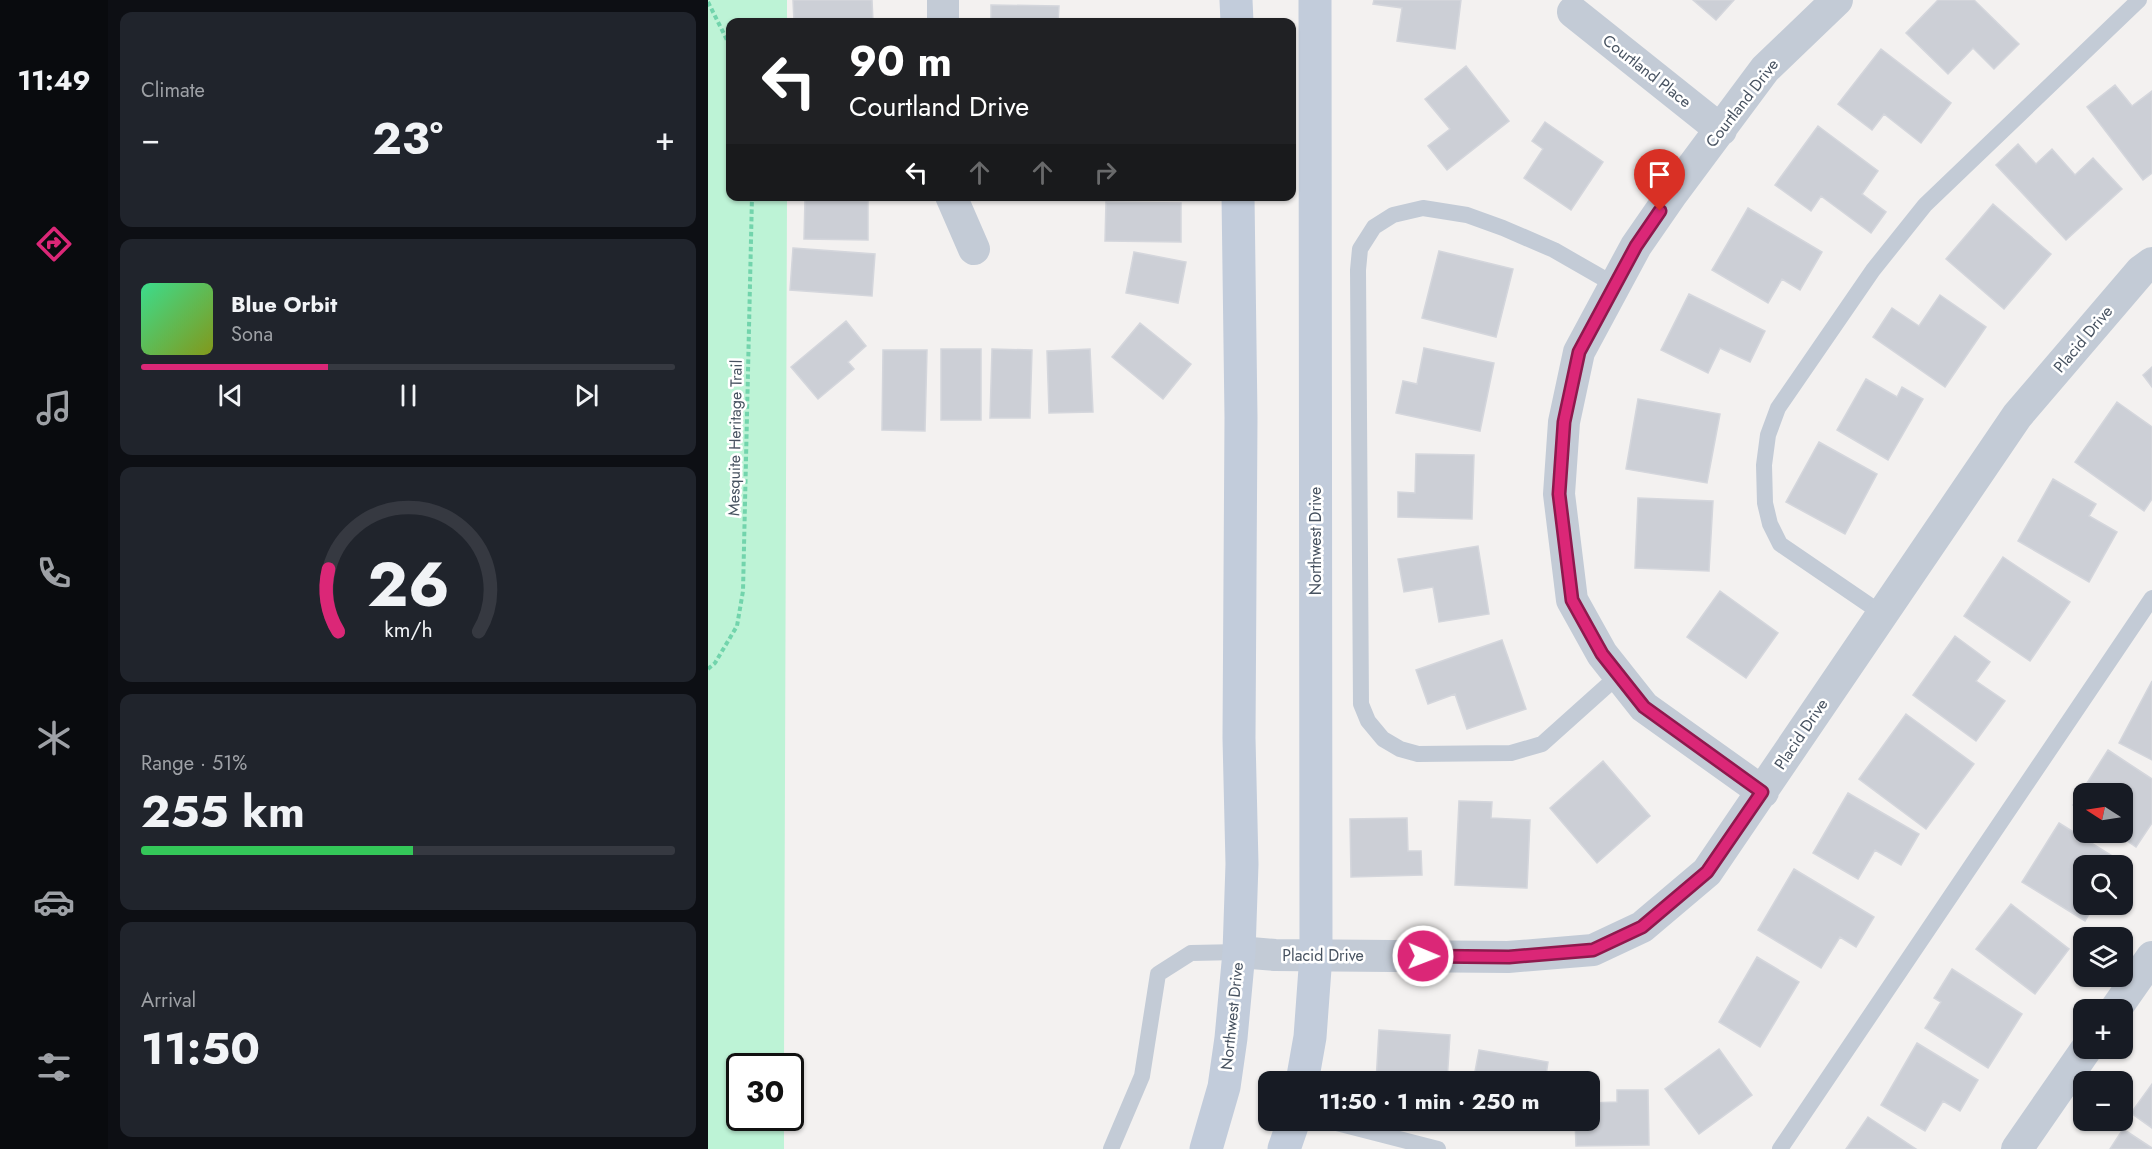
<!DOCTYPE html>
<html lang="en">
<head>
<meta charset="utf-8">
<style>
  :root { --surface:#171b24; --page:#20242c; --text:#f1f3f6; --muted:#9ea1a6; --line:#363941; --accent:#db2777 }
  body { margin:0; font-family:Jost,sans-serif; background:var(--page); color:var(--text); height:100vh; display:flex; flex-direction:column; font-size:22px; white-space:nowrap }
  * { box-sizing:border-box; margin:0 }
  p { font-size:20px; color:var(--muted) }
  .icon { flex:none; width:33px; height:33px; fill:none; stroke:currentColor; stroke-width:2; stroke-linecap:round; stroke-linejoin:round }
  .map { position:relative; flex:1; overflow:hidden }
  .side { display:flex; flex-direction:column; gap:12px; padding:12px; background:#0d0f14; width:600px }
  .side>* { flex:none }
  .top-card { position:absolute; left:18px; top:18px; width:570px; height:183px; border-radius:12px; box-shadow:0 2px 4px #0004; background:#202124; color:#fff; overflow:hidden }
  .needle { width:39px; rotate:282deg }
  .fabs { position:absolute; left:1365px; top:783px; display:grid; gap:12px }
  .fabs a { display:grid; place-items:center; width:60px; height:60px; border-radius:12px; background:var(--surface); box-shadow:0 2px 4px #0004; font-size:30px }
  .speed { position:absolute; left:18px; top:1053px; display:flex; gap:12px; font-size:30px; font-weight:700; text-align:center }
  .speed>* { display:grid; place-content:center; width:78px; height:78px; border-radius:50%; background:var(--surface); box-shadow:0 2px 4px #0004; line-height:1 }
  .speed .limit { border:3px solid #111; border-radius:9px; background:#fff; color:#111 }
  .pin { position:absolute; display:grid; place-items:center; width:51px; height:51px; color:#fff; margin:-62px -26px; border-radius:50% 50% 50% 0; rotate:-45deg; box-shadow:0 0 6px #0007 }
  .pin .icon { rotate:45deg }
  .me { position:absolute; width:66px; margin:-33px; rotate:91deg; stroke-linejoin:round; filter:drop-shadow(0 0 4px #0008) }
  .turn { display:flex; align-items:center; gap:21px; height:126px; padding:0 24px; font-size:27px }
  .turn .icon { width:78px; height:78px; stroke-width:2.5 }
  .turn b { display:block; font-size:42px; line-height:51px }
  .lanes { display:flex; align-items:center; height:57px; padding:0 24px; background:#0003; justify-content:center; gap:30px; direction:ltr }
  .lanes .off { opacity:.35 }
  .big { font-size:45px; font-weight:700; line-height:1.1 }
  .side .tile { flex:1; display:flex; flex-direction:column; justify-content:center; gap:9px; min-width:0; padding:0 21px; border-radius:12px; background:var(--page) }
  .side .dial { align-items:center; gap:0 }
  .dial svg { height:156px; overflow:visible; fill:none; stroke:var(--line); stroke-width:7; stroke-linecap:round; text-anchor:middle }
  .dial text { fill:var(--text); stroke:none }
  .song { display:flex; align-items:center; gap:18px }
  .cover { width:72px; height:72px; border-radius:9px; background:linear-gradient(135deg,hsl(150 70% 55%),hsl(70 70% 35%)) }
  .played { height:6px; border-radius:3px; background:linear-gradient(90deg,var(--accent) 35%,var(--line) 35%) }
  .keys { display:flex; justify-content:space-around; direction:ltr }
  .heat { display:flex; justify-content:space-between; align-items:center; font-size:33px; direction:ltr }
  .charge { height:9px; border-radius:4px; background:linear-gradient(90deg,#34c759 51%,var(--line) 0) }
  .trip { position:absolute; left:550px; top:1071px; width:342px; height:60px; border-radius:12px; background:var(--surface); box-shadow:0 2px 4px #0004; font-weight:700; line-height:60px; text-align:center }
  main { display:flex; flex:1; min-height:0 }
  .menu { display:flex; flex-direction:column; width:108px; justify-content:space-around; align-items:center; background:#090b0e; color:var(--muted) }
  .menu .icon { width:42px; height:42px }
  .menu .current { color:var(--accent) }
  .menu b { font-size:27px; color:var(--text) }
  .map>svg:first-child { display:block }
  .green { fill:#bdf3d6 }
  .building { fill:#cccfd6; stroke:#d4d6dc; stroke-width:1.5 }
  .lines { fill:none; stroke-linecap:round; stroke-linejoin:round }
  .path { stroke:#72d4ac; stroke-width:4; stroke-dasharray:4.5 3; stroke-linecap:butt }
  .lane { stroke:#c3cbd6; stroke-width:16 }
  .street { stroke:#c3cbd6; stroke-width:32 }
  .secondary { stroke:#c2ccdb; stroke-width:33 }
  .route-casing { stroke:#8e194d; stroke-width:15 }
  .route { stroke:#db2777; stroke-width:10 }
  .labels { text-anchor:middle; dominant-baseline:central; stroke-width:5; stroke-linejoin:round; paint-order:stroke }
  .street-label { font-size:16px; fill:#475260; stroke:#fff }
</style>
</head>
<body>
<main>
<nav class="menu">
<b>11:49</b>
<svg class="icon current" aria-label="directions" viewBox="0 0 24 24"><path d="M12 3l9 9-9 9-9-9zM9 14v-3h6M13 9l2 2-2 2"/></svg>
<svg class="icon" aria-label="music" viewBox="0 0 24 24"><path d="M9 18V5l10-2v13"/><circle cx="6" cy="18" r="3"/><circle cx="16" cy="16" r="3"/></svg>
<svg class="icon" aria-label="phone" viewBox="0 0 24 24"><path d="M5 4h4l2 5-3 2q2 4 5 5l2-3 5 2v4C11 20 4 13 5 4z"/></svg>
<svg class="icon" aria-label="climate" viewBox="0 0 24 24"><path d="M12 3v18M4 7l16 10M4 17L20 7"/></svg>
<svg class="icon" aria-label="car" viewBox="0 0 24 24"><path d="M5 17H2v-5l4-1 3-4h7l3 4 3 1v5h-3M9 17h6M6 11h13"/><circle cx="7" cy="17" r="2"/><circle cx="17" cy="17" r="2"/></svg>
<svg class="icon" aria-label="filters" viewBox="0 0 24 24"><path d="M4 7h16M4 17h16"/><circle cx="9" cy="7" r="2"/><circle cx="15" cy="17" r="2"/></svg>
</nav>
<section class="side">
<div class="tile"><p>Climate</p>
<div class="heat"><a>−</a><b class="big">23°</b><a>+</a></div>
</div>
<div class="tile">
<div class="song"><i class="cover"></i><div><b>Blue Orbit</b><p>Sona</p></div></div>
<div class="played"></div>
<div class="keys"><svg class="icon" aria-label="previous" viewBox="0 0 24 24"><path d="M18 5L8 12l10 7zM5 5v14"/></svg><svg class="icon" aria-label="pause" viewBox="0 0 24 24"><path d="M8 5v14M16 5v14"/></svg><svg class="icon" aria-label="next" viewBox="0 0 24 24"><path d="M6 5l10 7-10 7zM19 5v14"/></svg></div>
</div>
<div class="tile dial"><svg viewBox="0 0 100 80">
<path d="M14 69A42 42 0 1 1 86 69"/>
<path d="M14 69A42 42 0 0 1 9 37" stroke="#db2777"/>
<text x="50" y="56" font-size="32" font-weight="700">26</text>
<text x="50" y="72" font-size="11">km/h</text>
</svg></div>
<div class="tile"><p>Range · 51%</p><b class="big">255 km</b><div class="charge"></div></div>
<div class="tile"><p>Arrival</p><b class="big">11:50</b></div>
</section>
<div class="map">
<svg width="1444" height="1149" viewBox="0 0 1444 1149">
  <rect width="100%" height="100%" fill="#f3f1f0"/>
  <path class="green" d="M0 0H79V22H22V196L79 197 76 1066H32V1118H76V1149H0Z"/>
  <path class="building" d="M85 0H164L165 22H86Z
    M666 0H753L747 49 689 41 694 8 665 4Z
    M985 0H1026L1008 20Z
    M1230 0H1266L1311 44 1286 69 1265 48 1240 74 1198 33Z
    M283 5 351 6 350 22H283Z
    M1173 49 1243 103 1213 143 1176 114 1164 130 1130 104Z
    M758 66 801 121 739 170 720 146 742 129 717 99Z
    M1407 85 1424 106 1444 91V173L1435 180 1379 107Z
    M837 122 895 162 863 210 816 178 835 149 824 141Z
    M1110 126 1170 171 1154 194 1178 212 1163 233 1113 196 1103 211 1067 185Z
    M1310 144 1328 164 1344 149 1367 175 1385 158 1414 189 1358 240 1288 165Z
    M97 199 160 201V240L96 239Z
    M398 202 473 203V242L397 241Z
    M1285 204 1343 254 1296 309 1238 259Z
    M1040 208 1114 252 1092 290 1074 279 1060 303 1004 270Z
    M85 248 167 254 164 296 82 290Z
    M731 251 805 269 788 337 714 318Z
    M426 252 478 262 470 303 418 293Z
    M981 294 1057 331 1042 362 1012 348 1000 373 953 350Z
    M1232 295 1278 327 1237 387 1165 337 1184 308 1211 326Z
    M138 321 158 346 140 362 146 369 110 399 83 367Z
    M432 323 483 364 455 399 404 357Z
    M716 348 786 363 772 431 688 413 695 381 709 384Z
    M233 349H273V420H233Z
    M284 349 324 350 322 418H282Z
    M382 349 385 412 341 413 339 351Z
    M175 350H219L217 431 174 430Z
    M1444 367V387L1435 375Z
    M1158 379 1189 397 1194 387 1215 399 1180 460 1129 430Z
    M930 399 1012 414 999 483 918 469Z
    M1409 402 1444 427V499L1436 511 1367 462Z
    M1111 442 1169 474 1137 534 1078 502Z
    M708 454 766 455 764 519 690 517V492L707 493Z
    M1345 479 1388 504 1381 516 1409 532 1381 582 1310 541Z
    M930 498 1005 501 1001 571 927 568Z
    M770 546 781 614 731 622 725 587 696 592 690 559Z
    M1295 557 1362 602 1322 661 1256 616Z
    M1012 591 1070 633 1038 678 979 637Z
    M1247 636 1282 662 1268 681 1297 701 1268 741 1205 695Z
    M794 640 818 709 759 729 747 694 720 704 708 670Z
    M1444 681V760L1411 743Z
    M1198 714 1266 764 1218 829 1151 779Z
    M1400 750 1444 779V823L1428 847 1406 832H1414V794H1376V812L1365 805Z
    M895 761 942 816 889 863 842 808Z
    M1140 793 1211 834 1193 865 1167 850 1150 879 1105 853Z
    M751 801 784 802 783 818 822 820 819 888 747 885Z
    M699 818 700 851H713L714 875 643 877 642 819Z
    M1351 823 1414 862 1412 866H1376V904H1387L1377 921 1314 882Z
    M1086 869 1166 917 1148 947 1132 937 1113 968 1050 930Z
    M1303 904 1361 949 1327 994 1268 949Z
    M1049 957 1091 982 1052 1047 1011 1022Z
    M1244 969 1314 1014 1280 1068 1217 1028 1233 1002 1226 998Z
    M671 1030 742 1035 739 1082H668Z
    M1209 1043 1270 1080 1252 1111 1235 1101 1217 1131 1173 1105Z
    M1011 1049 1044 1095 991 1134 957 1089Z
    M771 1050 840 1062 837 1082H765Z
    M1444 1084V1128L1423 1113Z
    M909 1090H940L941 1145 868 1146 867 1120H882V1103L909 1102Z
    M1160 1117 1208 1149H1138Z
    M1415 1129 1444 1148V1149H1402Z"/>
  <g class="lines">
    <path class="path" d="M0 2 22 46
      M0 669 7 663 29 626 35 591 44 196"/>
    <path class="lane" d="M907 285 846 250 795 228 759 215 715 208 685 215 666 227 652 249 650 270 653 704 660 721 675 739 692 749 710 754 803 753 834 744 911 675
      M1173 613 1072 544 1062 524 1057 503 1056 465 1060 435 1070 408 1165 270 1217 205 1431 0
      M617 1120 730 1149
      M403 1149 434 1076 450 974 483 953 531 952
      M1072 1149 1444 598"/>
    <path class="street" d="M865 12 1013 130
      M235 22V0
      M243 196 266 249
      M1055 792 936 707 894 654 864 600 851 494 856 422 871 352 928 246 964 194 1057 69 1129 0
      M531 952 567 955 800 957 885 950 934 927 999 872 1309 416 1433 271 1444 263
      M1407 1010 1444 957
      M1309 1149 1379 1048"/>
    <path class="secondary" d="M528 0 529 22
      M594 1082 602 1037 608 955 607 0
      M498 1149 516 1087 523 1038 531 952 534 864 531 738 533 417 530 196
      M576 1149 586 1120"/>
  </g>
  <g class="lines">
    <defs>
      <path id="route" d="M715 956 801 957 885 950 934 927 999 872 1054 792 936 707 894 654 864 600 851 494 856 422 871 352 928 246 952 211"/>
    </defs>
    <use href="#route" class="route-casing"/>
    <use href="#route" class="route"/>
  </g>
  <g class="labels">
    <g class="street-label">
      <text transform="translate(939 71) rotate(38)">Courtland Place</text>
      <text transform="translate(1034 103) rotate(-52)">Courtland Drive</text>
      <text transform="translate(1375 339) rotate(-50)">Placid Drive</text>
      <text transform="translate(27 438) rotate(-89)">Mesquite Heritage Trail</text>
      <text transform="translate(607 541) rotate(-90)">Northwest Drive</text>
      <text transform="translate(1093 734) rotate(-56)">Placid Drive</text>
      <text x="615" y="955">Placid Drive</text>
      <text transform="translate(524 1016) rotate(-84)">Northwest Drive</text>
    </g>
  </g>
</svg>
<div class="fabs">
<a><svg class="needle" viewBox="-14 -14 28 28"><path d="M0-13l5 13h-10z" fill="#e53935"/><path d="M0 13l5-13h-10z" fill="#9ea1a6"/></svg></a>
<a><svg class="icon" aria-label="search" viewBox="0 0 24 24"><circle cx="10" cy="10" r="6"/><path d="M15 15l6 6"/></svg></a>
<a><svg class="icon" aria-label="layers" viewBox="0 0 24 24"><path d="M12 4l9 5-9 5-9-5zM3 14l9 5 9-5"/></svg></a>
<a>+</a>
<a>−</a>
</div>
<div class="speed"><div class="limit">30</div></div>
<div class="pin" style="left:952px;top:211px;background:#d93025"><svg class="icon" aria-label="arrive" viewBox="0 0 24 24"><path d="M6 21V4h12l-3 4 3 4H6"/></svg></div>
<svg class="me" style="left:715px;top:956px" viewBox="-20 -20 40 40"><circle r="17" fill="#db2777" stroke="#fff" stroke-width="3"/><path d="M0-11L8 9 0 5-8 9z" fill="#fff"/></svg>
<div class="trip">11:50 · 1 min · 250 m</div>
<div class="top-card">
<div class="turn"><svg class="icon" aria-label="left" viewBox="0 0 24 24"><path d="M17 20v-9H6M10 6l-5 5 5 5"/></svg><div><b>90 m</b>Courtland Drive</div></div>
<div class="lanes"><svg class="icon" aria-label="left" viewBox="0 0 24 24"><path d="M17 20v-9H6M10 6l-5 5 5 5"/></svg><svg class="icon off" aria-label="ahead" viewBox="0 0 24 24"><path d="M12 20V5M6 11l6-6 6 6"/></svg><svg class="icon off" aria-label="ahead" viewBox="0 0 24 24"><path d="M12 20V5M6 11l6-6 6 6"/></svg><svg class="icon off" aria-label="right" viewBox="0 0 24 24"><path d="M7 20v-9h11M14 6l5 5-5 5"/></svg></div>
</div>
</div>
</main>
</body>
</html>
